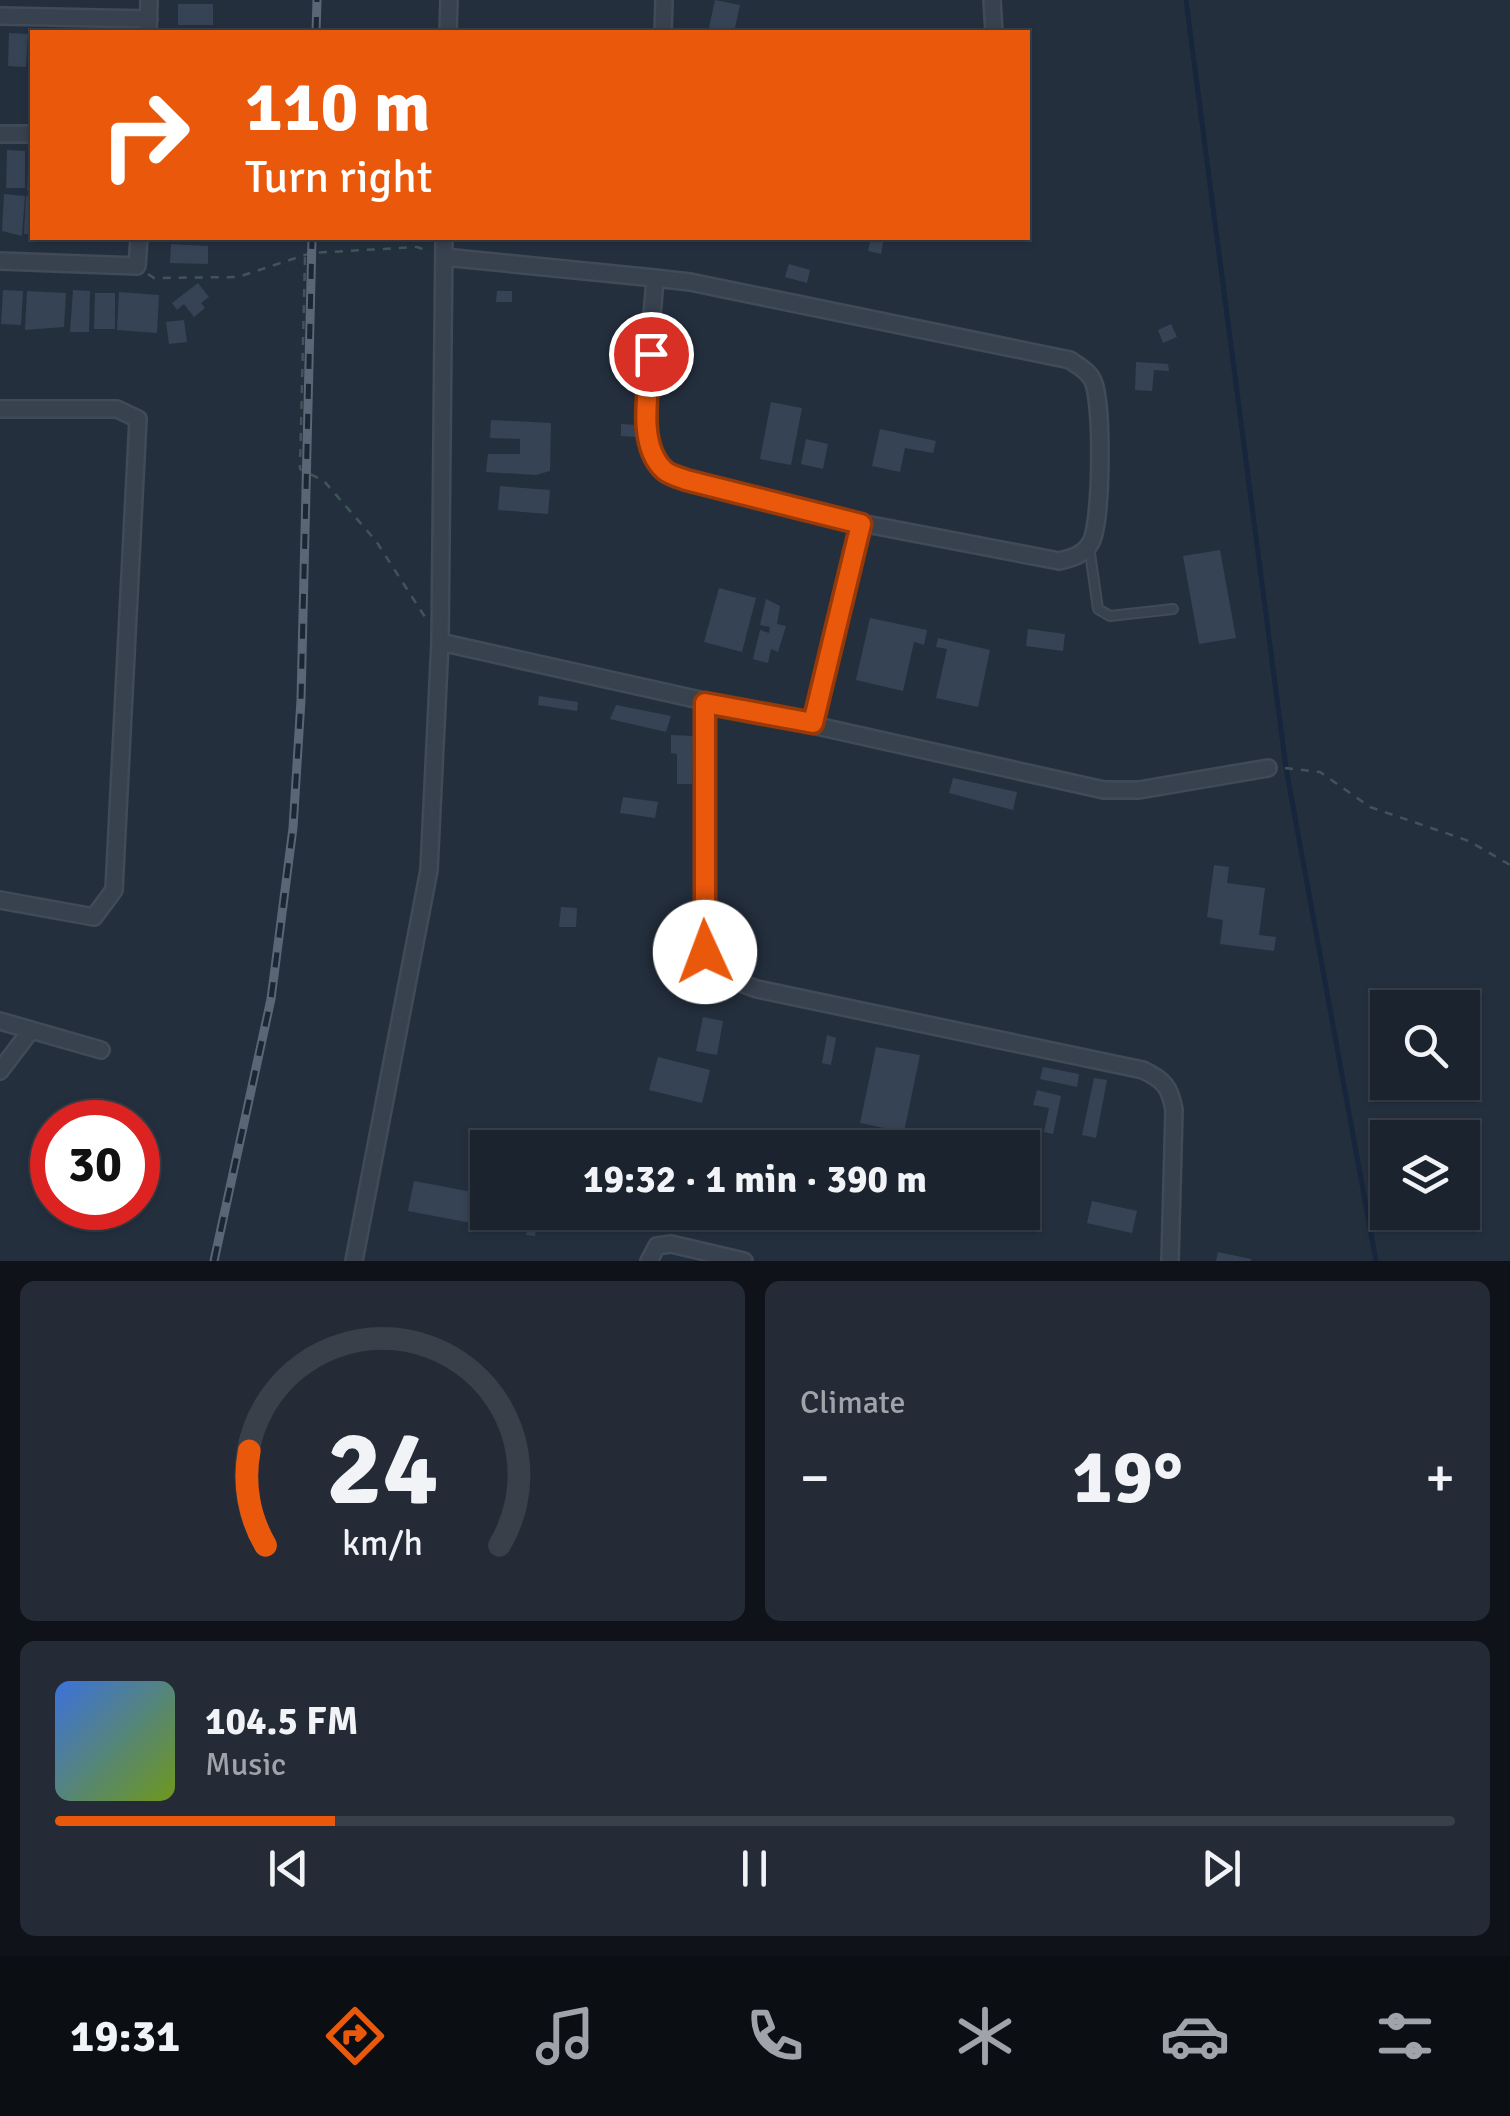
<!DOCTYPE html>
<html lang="en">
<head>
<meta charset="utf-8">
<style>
  :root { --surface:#1b232e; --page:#242b36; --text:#f1f3f6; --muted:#a0a4aa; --line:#39404a; --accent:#ea580c }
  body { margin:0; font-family:Signika,sans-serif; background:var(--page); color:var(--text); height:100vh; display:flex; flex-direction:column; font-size:38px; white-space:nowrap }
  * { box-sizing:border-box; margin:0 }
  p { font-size:32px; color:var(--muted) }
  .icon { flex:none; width:55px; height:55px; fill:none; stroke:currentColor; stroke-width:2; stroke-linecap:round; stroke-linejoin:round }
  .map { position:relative; height:1261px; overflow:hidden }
  .sheet { display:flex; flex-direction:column; gap:20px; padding:20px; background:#0f1319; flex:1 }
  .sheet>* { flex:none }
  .banner { position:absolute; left:30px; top:30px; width:1000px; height:210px; border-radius:0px; box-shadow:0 2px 8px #0004,0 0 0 2px var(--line); background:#ea580c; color:#fff; overflow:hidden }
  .fabs { position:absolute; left:1370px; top:990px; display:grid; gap:20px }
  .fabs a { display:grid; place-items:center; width:110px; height:110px; border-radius:0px; background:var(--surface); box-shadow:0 2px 8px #0004,0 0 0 2px var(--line); font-size:50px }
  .speed { position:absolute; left:30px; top:1100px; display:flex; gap:20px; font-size:50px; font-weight:700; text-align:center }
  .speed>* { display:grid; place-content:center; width:130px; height:130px; border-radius:50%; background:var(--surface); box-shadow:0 2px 8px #0004,0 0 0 2px var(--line); line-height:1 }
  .speed .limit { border:15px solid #d22; background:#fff; color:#111 }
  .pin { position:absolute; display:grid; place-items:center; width:85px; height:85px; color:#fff; margin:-42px; border:5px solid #fff; border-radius:50%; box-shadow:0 2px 10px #0007 }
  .me { position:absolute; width:110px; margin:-55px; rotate:358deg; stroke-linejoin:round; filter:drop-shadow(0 0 8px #0008) }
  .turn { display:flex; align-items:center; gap:35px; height:210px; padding:0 50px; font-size:45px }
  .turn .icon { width:130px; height:130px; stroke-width:2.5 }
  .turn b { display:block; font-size:70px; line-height:85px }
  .big { font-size:75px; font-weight:700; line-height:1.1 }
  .sheet .card { flex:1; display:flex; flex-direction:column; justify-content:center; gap:15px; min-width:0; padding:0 35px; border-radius:15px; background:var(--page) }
  .sheet .dial { align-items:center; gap:0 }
  .dial svg { height:260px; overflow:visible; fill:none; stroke:var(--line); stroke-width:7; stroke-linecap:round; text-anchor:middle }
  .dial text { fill:var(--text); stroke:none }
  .song { display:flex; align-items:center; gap:30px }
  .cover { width:120px; height:120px; border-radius:15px; background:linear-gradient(135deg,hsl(220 70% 55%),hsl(80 70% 35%)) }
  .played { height:10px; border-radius:5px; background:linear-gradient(90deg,var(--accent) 20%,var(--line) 20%) }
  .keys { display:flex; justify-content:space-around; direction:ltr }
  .heat { display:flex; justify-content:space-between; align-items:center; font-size:55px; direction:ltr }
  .sheet .tiles { flex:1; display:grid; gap:20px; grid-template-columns:1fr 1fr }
  .card:last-child { grid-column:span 2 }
  .trip { position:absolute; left:470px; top:1130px; width:570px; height:100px; border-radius:0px; background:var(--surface); box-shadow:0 2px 8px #0004,0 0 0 2px var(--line); font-weight:700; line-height:100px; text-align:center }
  .menu { display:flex; height:160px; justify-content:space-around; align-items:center; background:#0b0e12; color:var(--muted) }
  .menu .icon { width:70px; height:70px }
  .menu .current { color:var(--accent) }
  .menu b { font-size:45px; color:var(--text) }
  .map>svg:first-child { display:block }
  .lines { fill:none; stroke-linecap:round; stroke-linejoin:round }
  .stream { stroke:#17263c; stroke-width:5 }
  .building { fill:#364354 }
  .lane-casing { stroke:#414a57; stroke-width:12 }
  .street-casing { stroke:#414a57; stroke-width:20 }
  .path { stroke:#3f5557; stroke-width:2.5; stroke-dasharray:8 8; stroke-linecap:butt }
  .lane { stroke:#38414e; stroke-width:8 }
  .street { stroke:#38414e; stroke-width:15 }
  .rail-casing { stroke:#5a6575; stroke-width:9 }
  .rail { stroke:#1d2633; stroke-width:5; stroke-dasharray:15; stroke-linecap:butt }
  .route-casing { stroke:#983908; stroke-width:25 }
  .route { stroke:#ea580c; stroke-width:18 }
</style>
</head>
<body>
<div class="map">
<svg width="1510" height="1261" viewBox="0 0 1510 1261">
  <rect width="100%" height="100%" fill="#242f3e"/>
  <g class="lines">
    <path class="stream" d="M1186 0 1286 768 1376 1261"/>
  </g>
  <path class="building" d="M715 0 740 5 734 32H708Z
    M178 4H213V25H178Z
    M9 33 28 34 26 67 8 66Z
    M29 149H32V190H27Z
    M7 150 25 151V188H6Z
    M4 194 25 196 22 236 2 231Z
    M26 196 32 197V234H24Z
    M871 238H884L881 254 868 251Z
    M171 244 208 246V264L170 263Z
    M789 264 810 270 807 283 785 277Z
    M198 283 209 297 201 303 205 308 194 317 184 304 177 310 172 303Z
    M3 290 23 291 21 325 1 324Z
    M73 290 90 291 89 332H70Z
    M27 291 66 293 64 327 25 330Z
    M497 291H512V302H496Z
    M119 292 159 295 157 333 117 330Z
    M95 293H115V329H94Z
    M184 320 187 342 169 344 166 322Z
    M1171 324 1177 337 1163 343 1158 330Z
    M1136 362 1168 364 1169 371 1154 370 1152 391 1135 390Z
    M771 402 802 408 791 465 760 459Z
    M491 420 551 423 550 471 536 475 486 472 488 454H520V439L490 438Z
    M621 424 638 425 637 437 621 436Z
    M880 429 936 441 933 453 905 448 900 472 872 466Z
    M806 439 828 444 823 469 801 464Z
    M500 486 550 490 548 514 498 510Z
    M1220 550 1236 638 1199 644 1183 556Z
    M719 588 756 598 742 652 704 642Z
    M766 599 780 606 777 624 786 626 778 652 771 649 768 663 753 659 760 630 769 633 770 627 760 625Z
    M870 618 927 630 924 645 914 642 903 691 856 680Z
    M1028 629 1065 634 1063 651 1026 646Z
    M938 638 990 650 978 707 936 698 947 649 936 647Z
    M539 696 578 702 577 711 538 705Z
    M616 705 671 716 666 732 610 719Z
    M671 735 693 736 692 784H677V754L671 753Z
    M953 778 1017 792 1013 810 949 793Z
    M623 797 658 802 655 818 620 813Z
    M1214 865 1229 867 1227 883 1265 888 1259 935 1276 937 1274 951 1220 944 1223 920 1207 917Z
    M561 907 577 908 576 927H559Z
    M703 1017 723 1021 717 1055 696 1051Z
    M827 1035 836 1038 831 1065 822 1063Z
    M876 1047 920 1055 904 1132 860 1123Z
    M658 1057 710 1070 702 1103 649 1090Z
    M1043 1067 1079 1074 1077 1087 1040 1079Z
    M1094 1078 1107 1080 1096 1138 1082 1135Z
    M1037 1090 1061 1096 1053 1134 1044 1132 1049 1108 1033 1105Z
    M414 1181 488 1195V1212H495L492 1227 408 1211Z
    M1092 1201 1137 1211 1132 1233 1087 1223Z
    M531 1212H548L546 1223 538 1221 535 1236 526 1235Z
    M1218 1252 1251 1259V1261H1216Z"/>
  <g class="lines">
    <defs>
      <path id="lane" d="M1089 546 1098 609 1110 616 1173 609"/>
      <path id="street" d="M992 0 994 32
        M0 16 149 19
        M148 32 149 0
        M448 32 449 0
        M663 32 664 0
        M0 134H32
        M444 257 655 278 690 282 1070 360C1078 366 1089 371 1093 381 1103 403 1102 521 1091 542 1084 555 1072 558 1059 561L861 523 685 480C672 474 662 471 655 458 638 428 653 316 655 278
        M0 261 137 266 139 238
        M0 409H117L138 419 114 890 94 917 0 900
        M440 642 1104 790H1139L1268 768
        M705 703 703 938C707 971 728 979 757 989L1143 1070C1164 1080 1170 1087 1174 1110L1170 1261
        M813 723 861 523
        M0 1021 101 1050
        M0 1071 31 1030
        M354 1261 429 870 440 642 444 238
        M649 1261 657 1246 671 1244 744 1261"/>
    </defs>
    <use href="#lane" class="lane-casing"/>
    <use href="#street" class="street-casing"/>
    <path class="path" d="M305 257 300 469 324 481 376 541 425 617
      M148 274 154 278 238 277 311 253 417 247 428 251
      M1285 768 1320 772 1370 807 1469 841 1510 865"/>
    <use href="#lane" class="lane"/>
    <use href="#street" class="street"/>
    <defs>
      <path id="rail" d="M316 32 317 0
        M214 1261 271 999 293 828 301 700 312 238"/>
    </defs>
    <use href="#rail" class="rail-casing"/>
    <use href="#rail" class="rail"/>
  </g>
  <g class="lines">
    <defs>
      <path id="route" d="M651 354C649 388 636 444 664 470 669 475 679 477 686 480L861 524 813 723 705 703V952"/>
    </defs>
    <use href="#route" class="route-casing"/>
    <use href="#route" class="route"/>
  </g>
</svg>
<div class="fabs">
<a><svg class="icon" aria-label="search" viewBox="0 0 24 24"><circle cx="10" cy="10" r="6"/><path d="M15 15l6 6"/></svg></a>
<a><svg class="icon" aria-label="layers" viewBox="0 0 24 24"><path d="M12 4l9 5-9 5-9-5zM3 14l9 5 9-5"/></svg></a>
</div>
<div class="speed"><div class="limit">30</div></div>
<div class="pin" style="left:651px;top:354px;background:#d93025"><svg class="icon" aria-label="arrive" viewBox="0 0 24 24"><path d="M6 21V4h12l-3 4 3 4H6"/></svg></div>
<svg class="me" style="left:705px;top:952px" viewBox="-20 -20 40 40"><circle r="19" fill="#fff"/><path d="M0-13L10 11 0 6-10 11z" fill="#ea580c"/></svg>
<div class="trip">19:32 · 1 min · 390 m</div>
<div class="banner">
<div class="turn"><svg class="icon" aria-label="right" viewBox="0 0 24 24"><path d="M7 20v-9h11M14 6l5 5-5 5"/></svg><div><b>110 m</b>Turn right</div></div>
</div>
</div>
<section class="sheet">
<div class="tiles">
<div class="card dial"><svg viewBox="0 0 100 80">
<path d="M14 69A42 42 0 1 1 86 69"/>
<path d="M14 69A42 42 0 0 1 9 40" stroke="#ea580c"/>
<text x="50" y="56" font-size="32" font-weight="700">24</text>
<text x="50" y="72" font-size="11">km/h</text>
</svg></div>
<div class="card"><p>Climate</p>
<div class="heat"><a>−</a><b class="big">19°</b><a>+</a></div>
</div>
<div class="card">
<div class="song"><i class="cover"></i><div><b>104.5 FM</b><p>Music</p></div></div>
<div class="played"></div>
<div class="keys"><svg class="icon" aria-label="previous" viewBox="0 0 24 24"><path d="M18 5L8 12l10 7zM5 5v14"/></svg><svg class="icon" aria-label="pause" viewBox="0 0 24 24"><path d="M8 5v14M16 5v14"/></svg><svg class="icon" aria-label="next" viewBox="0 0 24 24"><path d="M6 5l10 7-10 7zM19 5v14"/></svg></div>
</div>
</div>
</section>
<nav class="menu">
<b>19:31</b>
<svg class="icon current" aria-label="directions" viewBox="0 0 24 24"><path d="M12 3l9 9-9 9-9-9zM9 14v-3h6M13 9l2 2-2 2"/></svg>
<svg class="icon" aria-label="music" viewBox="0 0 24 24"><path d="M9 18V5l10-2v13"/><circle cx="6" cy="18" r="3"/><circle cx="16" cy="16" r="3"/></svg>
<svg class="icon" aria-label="phone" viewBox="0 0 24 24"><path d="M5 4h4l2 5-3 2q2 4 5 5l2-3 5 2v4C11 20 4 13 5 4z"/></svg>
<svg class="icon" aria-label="climate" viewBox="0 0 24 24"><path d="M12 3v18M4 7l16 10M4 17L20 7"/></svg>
<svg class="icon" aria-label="car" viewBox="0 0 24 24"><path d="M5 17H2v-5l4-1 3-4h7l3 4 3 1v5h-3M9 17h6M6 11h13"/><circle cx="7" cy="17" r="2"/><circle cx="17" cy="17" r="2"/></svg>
<svg class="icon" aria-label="filters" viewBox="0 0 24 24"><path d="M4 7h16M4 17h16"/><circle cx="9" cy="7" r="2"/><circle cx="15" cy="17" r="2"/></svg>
</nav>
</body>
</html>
